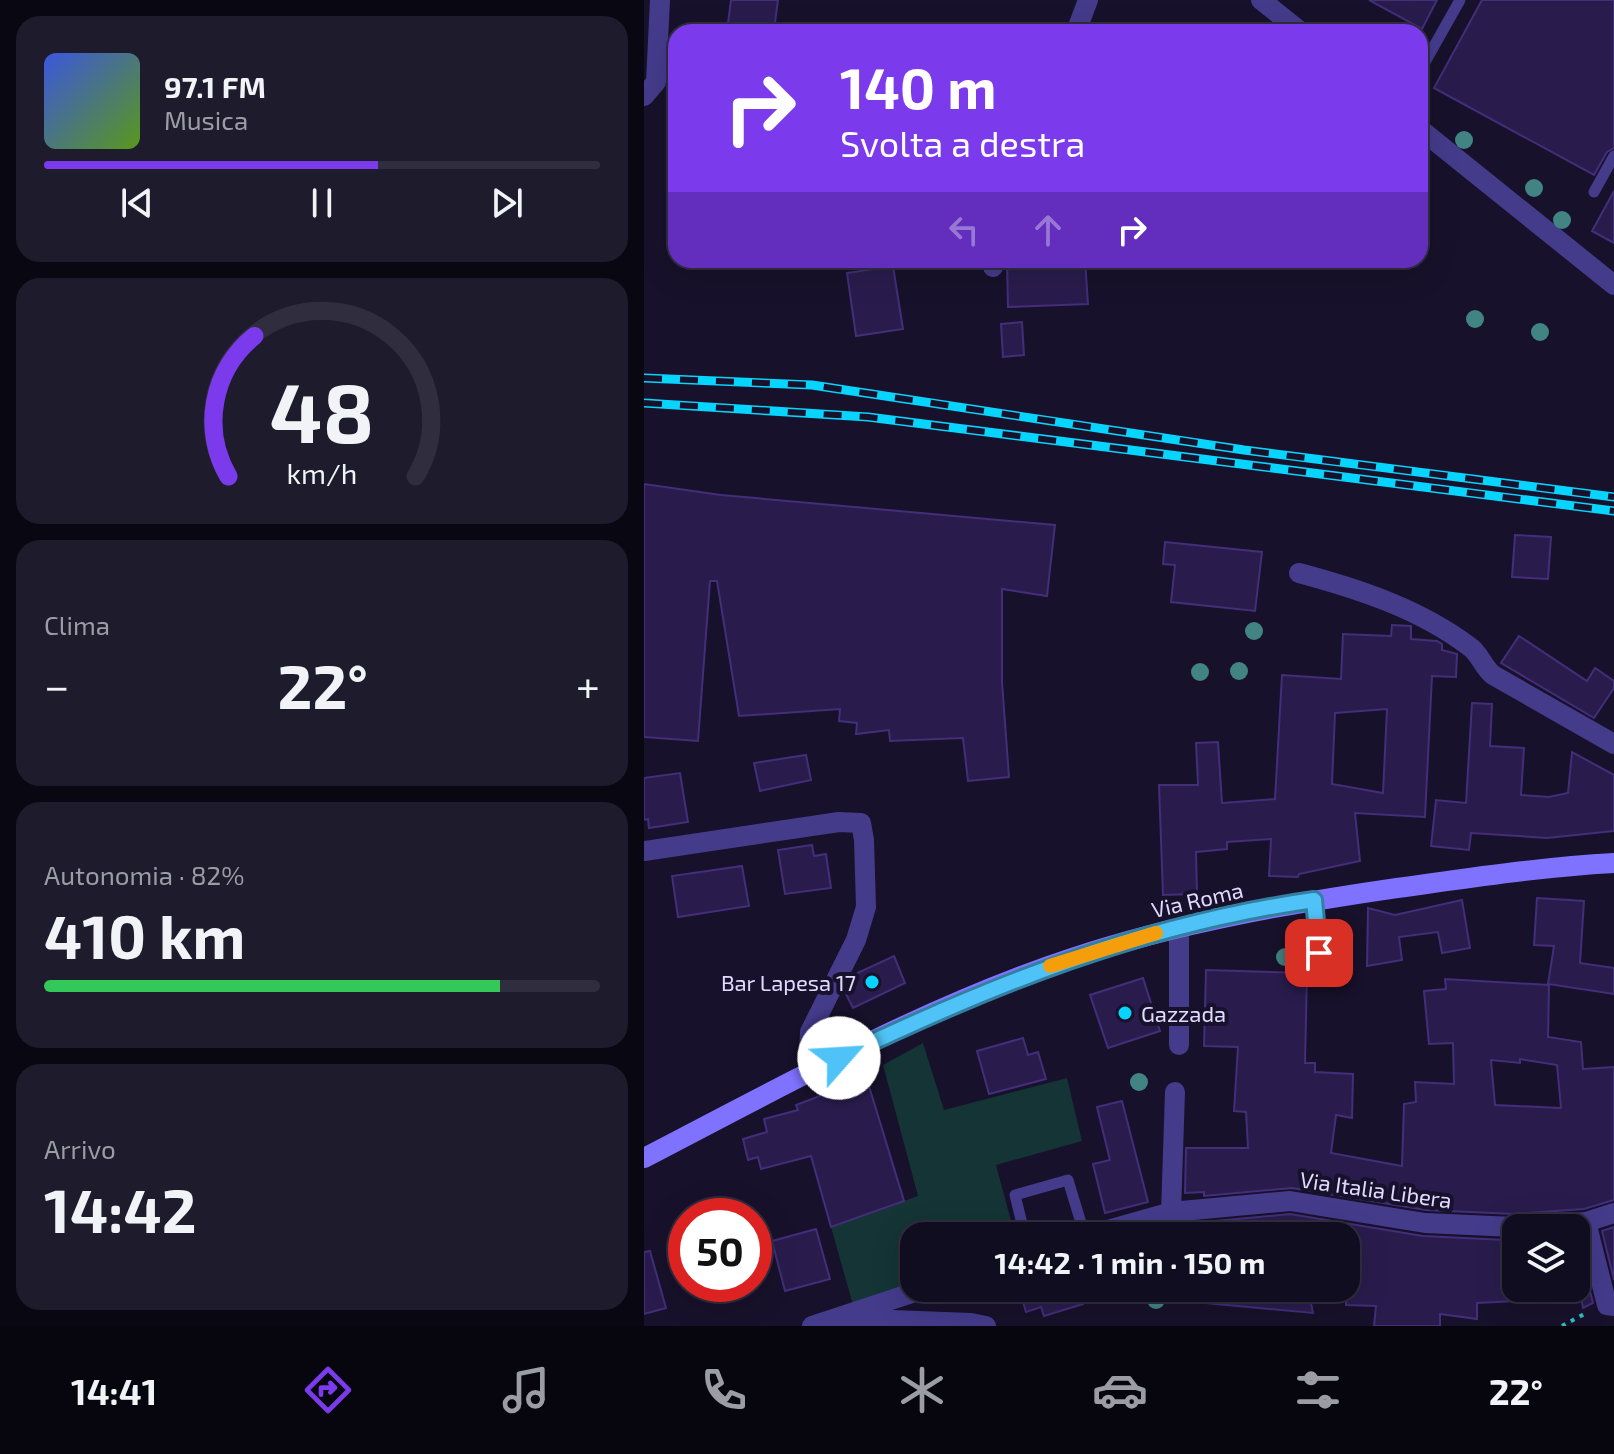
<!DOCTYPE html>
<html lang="it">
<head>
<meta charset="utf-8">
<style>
  :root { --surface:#110d20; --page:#1e1b2d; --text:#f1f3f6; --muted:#9c9ca5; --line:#302d3e; --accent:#7c3aed }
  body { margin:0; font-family:"Exo 2",sans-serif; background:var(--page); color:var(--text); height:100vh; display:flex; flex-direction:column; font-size:30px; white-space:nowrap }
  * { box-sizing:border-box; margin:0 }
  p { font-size:26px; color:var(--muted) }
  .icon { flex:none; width:44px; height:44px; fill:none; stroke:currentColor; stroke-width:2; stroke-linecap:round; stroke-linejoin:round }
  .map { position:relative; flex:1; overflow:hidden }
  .drawer { display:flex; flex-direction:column; gap:16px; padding:16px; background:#090712; width:644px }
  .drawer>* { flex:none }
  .guide { position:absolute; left:24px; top:24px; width:760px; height:244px; border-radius:24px; box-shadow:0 8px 32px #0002,0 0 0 2px var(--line); background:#7c3aed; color:#fff; overflow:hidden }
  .controls { position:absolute; left:858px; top:1214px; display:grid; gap:16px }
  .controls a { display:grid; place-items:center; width:88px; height:88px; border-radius:16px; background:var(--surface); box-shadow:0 8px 32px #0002,0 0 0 2px var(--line); font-size:40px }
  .speed { position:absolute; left:24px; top:1198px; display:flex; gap:16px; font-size:40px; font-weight:700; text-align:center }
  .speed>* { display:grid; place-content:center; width:104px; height:104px; border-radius:50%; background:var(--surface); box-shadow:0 8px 32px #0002,0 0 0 2px var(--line); line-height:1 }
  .speed .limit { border:12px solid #d22; background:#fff; color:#111 }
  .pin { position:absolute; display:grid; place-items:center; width:68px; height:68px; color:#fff; margin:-34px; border-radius:16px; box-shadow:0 4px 12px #0006 }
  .me { position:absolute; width:88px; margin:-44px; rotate:64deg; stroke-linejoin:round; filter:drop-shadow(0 0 6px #0008) }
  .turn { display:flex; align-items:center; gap:28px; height:168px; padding:0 40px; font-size:36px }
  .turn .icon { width:104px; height:104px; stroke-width:2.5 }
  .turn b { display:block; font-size:56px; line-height:68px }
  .lanes { display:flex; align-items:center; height:76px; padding:0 40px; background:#0003; justify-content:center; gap:40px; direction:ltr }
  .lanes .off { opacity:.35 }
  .big { font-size:60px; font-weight:700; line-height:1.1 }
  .drawer .widget { flex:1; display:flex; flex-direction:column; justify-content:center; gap:12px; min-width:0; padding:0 28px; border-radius:24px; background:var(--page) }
  .drawer .dial { align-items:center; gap:0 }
  .dial svg { height:208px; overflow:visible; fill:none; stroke:var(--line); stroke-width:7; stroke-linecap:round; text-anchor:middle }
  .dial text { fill:var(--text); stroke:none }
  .song { display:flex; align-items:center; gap:24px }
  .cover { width:96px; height:96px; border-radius:12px; background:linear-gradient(135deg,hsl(230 70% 55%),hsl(90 70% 35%)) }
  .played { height:8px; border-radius:4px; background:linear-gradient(90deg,var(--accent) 60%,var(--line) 60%) }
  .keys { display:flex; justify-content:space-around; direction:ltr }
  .heat { display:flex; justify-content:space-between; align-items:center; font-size:44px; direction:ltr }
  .charge { height:12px; border-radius:6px; background:linear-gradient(90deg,#34c759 82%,var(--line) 0) }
  .trip { position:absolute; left:256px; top:1222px; width:460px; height:80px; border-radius:24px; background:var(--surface); box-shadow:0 8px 32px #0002,0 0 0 2px var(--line); font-weight:700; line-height:80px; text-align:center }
  .tab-bar { display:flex; height:128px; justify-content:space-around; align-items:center; background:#07050d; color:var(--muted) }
  .tab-bar .icon { width:56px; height:56px }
  .tab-bar .current { color:var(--accent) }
  .tab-bar b { font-size:36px; color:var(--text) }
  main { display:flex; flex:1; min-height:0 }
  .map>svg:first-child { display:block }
  .green { fill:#143436 }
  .building { fill:#291c4d; stroke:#422e79; stroke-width:2; fill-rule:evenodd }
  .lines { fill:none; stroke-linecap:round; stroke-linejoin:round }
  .path { stroke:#2fbebf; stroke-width:4; stroke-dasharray:4 6; stroke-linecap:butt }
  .service { stroke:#443b8b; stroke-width:11 }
  .minor { stroke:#443b8b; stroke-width:20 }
  .secondary { stroke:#7f72ff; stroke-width:20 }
  .rail-casing { stroke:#07d5ff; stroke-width:9 }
  .rail { stroke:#17112b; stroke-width:6; stroke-dasharray:18; stroke-linecap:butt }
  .tree { fill:#418483 }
  .route-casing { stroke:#337fa1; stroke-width:20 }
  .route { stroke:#4fc3f7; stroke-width:14 }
  .slow { stroke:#f59e0b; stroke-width:14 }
  .poi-dot { fill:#07d5ff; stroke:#17112b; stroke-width:3 }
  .labels { text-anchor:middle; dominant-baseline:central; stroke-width:8; stroke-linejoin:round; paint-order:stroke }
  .street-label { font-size:22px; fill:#e2dbff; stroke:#17112b }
  .poi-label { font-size:22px; fill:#e2dbff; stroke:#17112b; text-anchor:end }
</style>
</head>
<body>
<main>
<section class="drawer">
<div class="widget">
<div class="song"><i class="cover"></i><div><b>97.1 FM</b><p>Musica</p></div></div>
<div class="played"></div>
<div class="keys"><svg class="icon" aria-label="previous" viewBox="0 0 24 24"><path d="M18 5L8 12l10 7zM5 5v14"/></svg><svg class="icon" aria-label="pause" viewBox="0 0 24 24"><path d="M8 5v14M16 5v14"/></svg><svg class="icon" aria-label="next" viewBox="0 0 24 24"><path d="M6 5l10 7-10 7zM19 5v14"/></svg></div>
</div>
<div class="widget dial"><svg viewBox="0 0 100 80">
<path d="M14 69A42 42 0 1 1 86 69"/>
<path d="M14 69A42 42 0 0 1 24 15" stroke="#7c3aed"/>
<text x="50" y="56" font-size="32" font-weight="700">48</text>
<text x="50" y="72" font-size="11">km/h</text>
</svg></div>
<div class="widget"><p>Clima</p>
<div class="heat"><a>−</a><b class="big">22°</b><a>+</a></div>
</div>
<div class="widget"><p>Autonomia · 82%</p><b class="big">410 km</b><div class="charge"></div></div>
<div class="widget"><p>Arrivo</p><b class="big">14:42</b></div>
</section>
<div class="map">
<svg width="970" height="1326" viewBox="0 0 970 1326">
  <rect width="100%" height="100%" fill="#17112b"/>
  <path class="green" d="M279 1043 300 1110 423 1078 438 1141 352 1165 371 1236H270V1282L209 1305 187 1227 274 1196 239 1065Z"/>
  <path class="building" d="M87 0H134L130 30 84 23Z
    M725 0H793L778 29Z
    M838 0H970V148L963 152 950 175 790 88Z
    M970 191V243L948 231Z
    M363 260H441L444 304 364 307Z
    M249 266 259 329 212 336 203 273Z
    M378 322 380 355 359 357 357 324Z
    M0 484 77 495 411 525 403 596 358 589V682L365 777 324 781 319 738 246 741 245 730 212 734 213 723 195 721 196 709 95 716 73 581H66L54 741 0 737Z
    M871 535 907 537 904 579 868 577Z
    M521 542 618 552 611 611 527 602 531 565 519 564Z
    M748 625 767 626V639L793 641 798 644V650L813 654 812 677 788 676 781 817 711 813 716 861 655 874 654 877 625 876 627 839 583 842V849L552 852 553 894 519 895 515 785H554L552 743 574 742 578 803 631 799 638 675 697 679 699 634 747 636ZM743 709 739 793 688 784 691 713Z
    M875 636 943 681 951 668 970 681V688L950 718 857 663Z
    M828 703 848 704 846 746 880 748 877 795 905 797 924 793 928 752 970 775V831L903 838 827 833 825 850 787 846 792 800 822 803Z
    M162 755 167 780 116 791 110 763Z
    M36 773 44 822 5 828 4 819 0 820V778Z
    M168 845 170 856 182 854 187 888 141 894 134 850Z
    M98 866 105 906 34 917 28 876Z
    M893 898 940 901 936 963 970 968V994L904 984 910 946 890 945Z
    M818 900 826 948 798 953 794 932 755 937 758 960 723 966 724 908 751 915Z
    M250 956 261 983 209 1008 201 992 209 975Z
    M562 970 663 973 661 1063H671V1072L709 1074 708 1118 692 1115 687 1153 758 1166 760 1104 772 1102 771 1082 810 1084 809 1043 785 1044 780 991 802 989 801 979 905 985 904 1037 937 1042 939 1069 970 1067V1200L940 1209 870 1214 782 1210 648 1188 560 1196V1192L541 1193 542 1148H604L602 1112 590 1111 594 1047 560 1046ZM876 1059 913 1065 917 1108 851 1105 847 1060 876 1063Z
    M499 978 516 1031 464 1048 446 995Z
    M379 1038 384 1055 394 1052 402 1079 345 1094 333 1051Z
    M221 1073 260 1201 187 1227 167 1156 117 1169 114 1157 104 1160 99 1139 123 1132 120 1119 154 1110 152 1105 202 1086 200 1080Z
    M478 1101 504 1202 461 1213 449 1164 466 1160 453 1107Z
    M646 1214 779 1236 861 1240 867 1271 872 1270V1301L833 1303V1319L796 1314V1326H730L732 1306 702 1305V1236H562L561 1222Z
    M970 1227V1280L958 1231Z
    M172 1229 186 1279 141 1291 128 1241Z
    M932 1236 949 1303 939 1308 937 1297H932Z
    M6 1251 22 1308 0 1314V1252Z
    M375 1288H443L444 1292 436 1295 439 1304 400 1316 397 1307 382 1312Z
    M542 1288H664L669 1313 541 1301Z"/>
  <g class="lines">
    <path class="path" d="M918 1326 944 1312"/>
    <path class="service" d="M776 71 816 0
      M950 192 970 156
      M670 900 675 953
      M381 1236 371 1195 424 1180 441 1236"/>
    <path class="minor" d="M617 0 657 32
      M432 32 444 0
      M0 96 12 82 16 0
      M776 129 970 285
      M348 260 349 267
      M655 573C715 589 776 609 826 647 836 654 839 667 849 675L970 744
      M0 851 195 822 217 823 220 840 222 907 212 940 166 1032 165 1053 170 1070
      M535 928V1045
      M527 1212 531 1092
      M942 1222 963 1305 970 1306
      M442 1236 527 1212 646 1201 781 1223 870 1227 942 1222 970 1213
      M196 1318 327 1323 342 1326
      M168 1326 283 1288"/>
    <path class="secondary" d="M0 1158C137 1087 282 1006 428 958 534 923 643 904 753 888 826 878 897 867 970 863"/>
    <defs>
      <path id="rail" d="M0 378 168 385 600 450 970 497
        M0 403 224 417 970 511"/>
    </defs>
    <use href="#rail" class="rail-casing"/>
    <use href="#rail" class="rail"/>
  </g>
  <g class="tree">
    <circle cx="820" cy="140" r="9"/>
    <circle cx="890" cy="188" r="9"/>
    <circle cx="918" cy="220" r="9"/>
    <circle cx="831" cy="319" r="9"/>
    <circle cx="896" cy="332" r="9"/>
    <circle cx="610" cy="631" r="9"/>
    <circle cx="595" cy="671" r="9"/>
    <circle cx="556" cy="672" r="9"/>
    <circle cx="641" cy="957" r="9"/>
    <circle cx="495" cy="1082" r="9"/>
    <circle cx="512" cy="1300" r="9"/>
  </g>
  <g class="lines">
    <defs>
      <path id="route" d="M195 1058C349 984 500 924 670 900L675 953"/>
    </defs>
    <use href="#route" class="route-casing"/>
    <use href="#route" class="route"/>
    <path class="slow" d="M406 966 512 933"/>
  </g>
  <g class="poi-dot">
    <circle cx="228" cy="982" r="8"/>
    <circle cx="481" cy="1013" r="8"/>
  </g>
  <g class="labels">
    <g class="street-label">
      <text transform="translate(553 899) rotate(-13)">Via Roma</text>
      <text transform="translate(732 1189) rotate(8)">Via Italia Libera</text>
    </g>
    <g class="poi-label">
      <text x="212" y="982">Bar Lapesa 17</text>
      <text x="497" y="1013" text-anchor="start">Gazzada</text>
    </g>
  </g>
</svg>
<div class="controls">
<a><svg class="icon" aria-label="layers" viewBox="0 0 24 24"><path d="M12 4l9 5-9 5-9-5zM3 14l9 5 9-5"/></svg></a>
</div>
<div class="speed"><div class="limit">50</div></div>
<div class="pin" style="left:675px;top:953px;background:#d93025"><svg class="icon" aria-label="arrive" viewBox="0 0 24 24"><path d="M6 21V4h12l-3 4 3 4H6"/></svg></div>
<svg class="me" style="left:195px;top:1058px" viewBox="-20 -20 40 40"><circle r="19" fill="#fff"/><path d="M0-13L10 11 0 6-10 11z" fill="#4fc3f7"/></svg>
<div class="trip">14:42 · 1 min · 150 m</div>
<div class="guide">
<div class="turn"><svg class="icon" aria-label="right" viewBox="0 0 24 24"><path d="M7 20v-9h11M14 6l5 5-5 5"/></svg><div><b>140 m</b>Svolta a destra</div></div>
<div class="lanes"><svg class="icon off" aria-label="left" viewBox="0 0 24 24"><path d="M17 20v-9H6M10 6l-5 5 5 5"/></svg><svg class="icon off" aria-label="ahead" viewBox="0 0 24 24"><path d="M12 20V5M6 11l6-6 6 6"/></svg><svg class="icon" aria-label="right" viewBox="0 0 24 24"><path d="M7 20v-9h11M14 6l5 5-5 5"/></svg></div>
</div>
</div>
</main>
<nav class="tab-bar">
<b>14:41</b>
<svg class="icon current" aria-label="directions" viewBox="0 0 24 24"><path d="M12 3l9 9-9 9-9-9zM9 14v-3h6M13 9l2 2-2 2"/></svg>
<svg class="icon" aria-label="music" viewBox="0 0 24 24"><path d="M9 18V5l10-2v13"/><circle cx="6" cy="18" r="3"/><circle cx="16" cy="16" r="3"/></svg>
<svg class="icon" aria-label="phone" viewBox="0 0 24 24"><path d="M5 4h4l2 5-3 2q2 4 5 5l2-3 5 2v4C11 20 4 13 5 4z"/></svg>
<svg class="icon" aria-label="climate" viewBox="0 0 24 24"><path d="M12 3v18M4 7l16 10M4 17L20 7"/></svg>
<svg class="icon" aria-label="car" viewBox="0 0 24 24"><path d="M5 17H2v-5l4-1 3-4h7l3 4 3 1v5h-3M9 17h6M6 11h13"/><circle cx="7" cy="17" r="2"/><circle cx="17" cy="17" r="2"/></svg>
<svg class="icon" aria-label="filters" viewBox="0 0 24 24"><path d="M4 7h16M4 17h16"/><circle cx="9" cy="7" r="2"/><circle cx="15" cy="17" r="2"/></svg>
<b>22°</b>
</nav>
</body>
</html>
